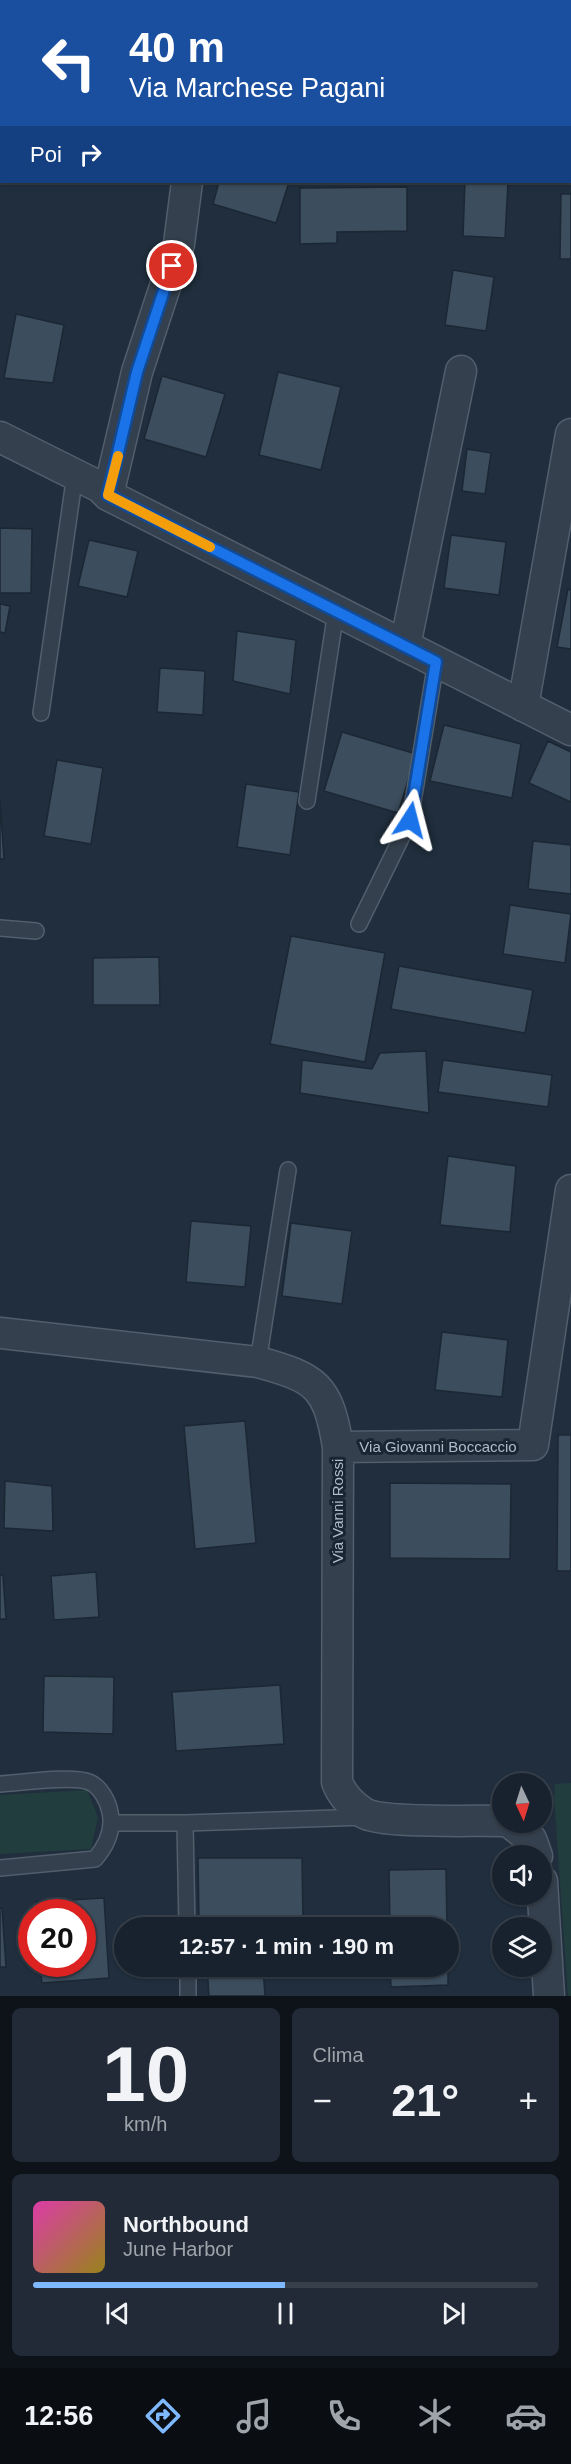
<!DOCTYPE html>
<html lang="it">
<head>
<meta charset="utf-8">
<style>
  :root { --surface:#18222e; --page:#212a36; --text:#f1f3f6; --muted:#9fa4aa; --line:#363f4a; --accent:#7eb8ff }
  body { margin:0; font-family:Arial,sans-serif; background:var(--page); color:var(--text); height:100vh; display:flex; flex-direction:column; font-size:22px; white-space:nowrap }
  * { box-sizing:border-box; margin:0 }
  p { font-size:20px; color:var(--muted) }
  .icon { flex:none; width:33px; height:33px; fill:none; stroke:currentColor; stroke-width:2; stroke-linecap:round; stroke-linejoin:round }
  .map { position:relative; height:1996px; overflow:hidden }
  .details { display:flex; flex-direction:column; gap:12px; padding:12px; background:#0d1319; flex:1 }
  .details>* { flex:none }
  .guide { position:absolute; left:0px; top:0px; width:572px; height:183px; box-shadow:0 2px 4px #0004,0 0 0 2px var(--line); background:#1a4fa0; color:#fff; overflow:hidden }
  .needle { width:39px; rotate:176deg }
  .fabs { position:absolute; left:492px; top:1773px; display:grid; gap:12px }
  .fabs a { display:grid; place-items:center; width:60px; height:60px; border-radius:50%; background:var(--surface); box-shadow:0 2px 4px #0004,0 0 0 2px var(--line); font-size:30px }
  .speed { position:absolute; left:18px; top:1899px; display:flex; gap:12px; font-size:30px; font-weight:700; text-align:center }
  .speed>* { display:grid; place-content:center; width:78px; height:78px; border-radius:50%; background:var(--surface); box-shadow:0 2px 4px #0004,0 0 0 2px var(--line); line-height:1 }
  .speed .limit { border:9px solid #d22; background:#fff; color:#111 }
  .pin { position:absolute; display:grid; place-items:center; width:51px; height:51px; color:#fff; margin:-26px; border:3px solid #fff; border-radius:50%; box-shadow:0 2px 6px #0007 }
  .me { position:absolute; width:66px; margin:-33px; rotate:9deg; stroke-linejoin:round; filter:drop-shadow(0 0 4px #0008) }
  .turn { display:flex; align-items:center; gap:21px; height:126px; padding:0 30px; font-size:27px }
  .turn .icon { width:78px; height:78px; stroke-width:2.5 }
  .turn b { display:block; font-size:42px; line-height:51px }
  .then { display:flex; align-items:center; height:57px; padding:0 30px; background:#0003; gap:12px; font-size:22px }
  .big { font-size:45px; font-weight:600; line-height:1.1 }
  .details .widget { flex:1; display:flex; flex-direction:column; justify-content:center; gap:9px; min-width:0; padding:0 21px; border-radius:9px; background:var(--page) }
  .details .dial { align-items:center; gap:0 }
  .dial b { font-size:78px; line-height:1 }
  .song { display:flex; align-items:center; gap:18px }
  .cover { width:72px; height:72px; border-radius:9px; background:linear-gradient(135deg,hsl(320 70% 55%),hsl(50 70% 35%)) }
  .played { height:6px; border-radius:3px; background:linear-gradient(90deg,var(--accent) 50%,var(--line) 50%) }
  .keys { display:flex; justify-content:space-around; direction:ltr }
  .heat { display:flex; justify-content:space-between; align-items:center; font-size:33px; direction:ltr }
  .details .tiles { flex:1; display:grid; gap:12px; grid-template-columns:1fr 1fr }
  .widget:last-child { grid-column:span 2 }
  .trip { position:absolute; left:114px; top:1917px; width:345px; height:60px; border-radius:30px; background:var(--surface); box-shadow:0 2px 4px #0004,0 0 0 2px var(--line); font-weight:600; line-height:60px; text-align:center }
  .tab-bar { display:flex; height:96px; justify-content:space-around; align-items:center; background:#0a0e12; color:var(--muted) }
  .tab-bar .icon { width:42px; height:42px }
  .tab-bar .current { color:var(--accent) }
  .tab-bar b { font-size:27px; color:var(--text) }
  .map>svg:first-child { display:block }
  .green { fill:#223d3e }
  .building { fill:#3c4d5d; stroke:#1c2734; stroke-width:1.5 }
  .lines { fill:none; stroke-linecap:round; stroke-linejoin:round }
  .lane-casing { stroke:#525e6b; stroke-width:18 }
  .street-casing { stroke:#525e6b; stroke-width:33 }
  .lane { stroke:#34404d; stroke-width:15 }
  .street { stroke:#34404d; stroke-width:30 }
  .route-casing { stroke:#114b97; stroke-width:15 }
  .route { stroke:#1a73e8; stroke-width:10 }
  .slow { stroke:#f59e0b; stroke-width:10 }
  .labels { text-anchor:middle; dominant-baseline:central; stroke-width:6; stroke-linejoin:round; paint-order:stroke }
  .street-label { font-size:15px; fill:#afbbc9; stroke:#1a2532 }
</style>
</head>
<body>
<div class="map">
<svg width="571" height="1996" viewBox="0 0 571 1996">
  <rect width="100%" height="100%" fill="#202e3d"/>
  <path class="green" d="M571 1783V1996H568L554 1798 555 1784Z
    M87 1790 98 1817 91 1849 0 1854V1795Z"/>
  <path class="building" d="M109 0H163V2Z
    M482 0H524L482 2Z
    M570 69H571L570 139Z
    M0 78 2 79V147H0Z
    M219 182H289L276 223 213 204Z
    M465 182H508L505 238 463 236Z
    M407 187V231L337 232V243L300 244V188Z
    M561 194H571V259H560Z
    M453 270 494 277 486 331 445 325Z
    M16 314 64 325 53 383 4 378Z
    M278 372 341 387 321 470 259 455Z
    M162 376 225 394 206 457 144 439Z
    M467 449 491 453 485 494 462 491Z
    M0 528 32 529 31 593H0Z
    M451 535 506 542 499 595 444 588Z
    M89 540 138 551 127 597 78 586Z
    M568 589 571 590V649L557 647Z
    M0 604 10 606 5 633 0 632Z
    M237 631 296 640 290 694 233 681Z
    M160 668 205 671 203 715 157 712Z
    M444 725 521 744 512 798 430 781Z
    M342 732 416 754 398 813 324 791Z
    M548 741 571 752V802L529 783Z
    M57 760 103 768 91 844 44 836Z
    M246 784 299 792 290 855 237 847Z
    M0 799 4 859H0Z
    M533 841 571 845V894L528 889Z
    M510 905 571 914 565 963 503 954Z
    M291 936 385 953 365 1062 270 1044Z
    M159 957 160 1005H93V958Z
    M399 966 533 990 525 1033 391 1009Z
    M426 1051 429 1113 300 1093 302 1060 372 1069 380 1053Z
    M443 1060 552 1075 548 1107 438 1092Z
    M448 1156 516 1166 510 1232 440 1225Z
    M191 1221 251 1226 245 1287 186 1282Z
    M291 1223 352 1231 342 1304 282 1296Z
    M442 1332 508 1340 502 1397 435 1390Z
    M245 1421 256 1543 195 1549 184 1426Z
    M558 1435H571V1571H557Z
    M5 1481 52 1486 53 1531 4 1528Z
    M390 1483 511 1484 510 1559 390 1558Z
    M96 1572 99 1617 54 1620 51 1576Z
    M0 1575H3L6 1619H0Z
    M44 1676 114 1677 113 1734 43 1732Z
    M280 1685 284 1744 176 1751 172 1692Z
    M198 1858H302L303 1921 199 1922Z
    M446 1869 447 1928H390L389 1870Z
    M104 1898 109 1978 42 1983 40 1964H82V1912H37L36 1902Z
    M0 1908H2L6 1967H0Z
    M207 1966H263L265 1996H209Z
    M390 1966H448V1985L391 1987Z"/>
  <g class="lines">
    <defs>
      <path id="lane" d="M368 2V0
        M0 22H2
        M41 713 75 474
        M307 801 336 611
        M359 924 410 820 436 662
        M0 928 36 931
        M258 1362 288 1170
        M0 1784C19 1783 73 1775 89 1782 100 1786 108 1801 110 1812 114 1830 107 1845 95 1859L0 1868
        M112 1823H185L365 1817
        M185 1823 187 1928
        M188 1966V1996"/>
      <path id="street" d="M205 2V0
        M0 437 100 487 108 495 571 730
        M108 495 137 372 179 244 187 182
        M405 646 461 371
        M523 706 571 434
        M0 1333 258 1362C316 1378 328 1385 338 1447L337 1782C342 1795 351 1805 364 1813 383 1824 475 1820 502 1821
        M338 1447 533 1445 571 1190
        M509 1822 531 1839 537 1856
        M542 1881 549 1996"/>
    </defs>
    <use href="#lane" class="lane-casing"/>
    <use href="#street" class="street-casing"/>
    <use href="#lane" class="lane"/>
    <use href="#street" class="street"/>
  </g>
  <g class="lines">
    <defs>
      <path id="route" d="M172 266 137 372 108 495 436 662 410 820"/>
    </defs>
    <use href="#route" class="route-casing"/>
    <use href="#route" class="route"/>
    <path class="slow" d="M118 456 108 495 210 547"/>
  </g>
  <g class="labels">
    <g class="street-label">
      <text x="438" y="1446">Via Giovanni Boccaccio</text>
      <text transform="translate(337 1511) rotate(-90)">Via Vanni Rossi</text>
    </g>
  </g>
</svg>
<div class="fabs">
<a><svg class="needle" viewBox="-14 -14 28 28"><path d="M0-13l5 13h-10z" fill="#e53935"/><path d="M0 13l5-13h-10z" fill="#9fa4aa"/></svg></a>
<a><svg class="icon" aria-label="sound" viewBox="0 0 24 24"><path d="M4 9h4l5-4v14l-5-4H4zM17 9q2 3 0 6"/></svg></a>
<a><svg class="icon" aria-label="layers" viewBox="0 0 24 24"><path d="M12 4l9 5-9 5-9-5zM3 14l9 5 9-5"/></svg></a>
</div>
<div class="speed"><div class="limit">20</div></div>
<div class="pin" style="left:172px;top:266px;background:#d93025"><svg class="icon" aria-label="arrive" viewBox="0 0 24 24"><path d="M6 21V4h12l-3 4 3 4H6"/></svg></div>
<svg class="me" style="left:410px;top:820px" viewBox="-20 -20 40 40"><path d="M0-17L14 15 0 8-14 15z" fill="#1a73e8" stroke="#fff" stroke-width="4"/></svg>
<div class="trip">12:57 · 1 min · 190 m</div>
<div class="guide">
<div class="turn"><svg class="icon" aria-label="left" viewBox="0 0 24 24"><path d="M17 20v-9H6M10 6l-5 5 5 5"/></svg><div><b>40 m</b>Via Marchese Pagani</div></div>
<div class="then">Poi<svg class="icon" aria-label="right" viewBox="0 0 24 24"><path d="M7 20v-9h11M14 6l5 5-5 5"/></svg></div>
</div>
</div>
<section class="details">
<div class="tiles">
<div class="widget dial"><b>10</b><p>km/h</p></div>
<div class="widget"><p>Clima</p>
<div class="heat"><a>−</a><b class="big">21°</b><a>+</a></div>
</div>
<div class="widget">
<div class="song"><i class="cover"></i><div><b>Northbound</b><p>June Harbor</p></div></div>
<div class="played"></div>
<div class="keys"><svg class="icon" aria-label="previous" viewBox="0 0 24 24"><path d="M18 5L8 12l10 7zM5 5v14"/></svg><svg class="icon" aria-label="pause" viewBox="0 0 24 24"><path d="M8 5v14M16 5v14"/></svg><svg class="icon" aria-label="next" viewBox="0 0 24 24"><path d="M6 5l10 7-10 7zM19 5v14"/></svg></div>
</div>
</div>
</section>
<nav class="tab-bar">
<b>12:56</b>
<svg class="icon current" aria-label="directions" viewBox="0 0 24 24"><path d="M12 3l9 9-9 9-9-9zM9 14v-3h6M13 9l2 2-2 2"/></svg>
<svg class="icon" aria-label="music" viewBox="0 0 24 24"><path d="M9 18V5l10-2v13"/><circle cx="6" cy="18" r="3"/><circle cx="16" cy="16" r="3"/></svg>
<svg class="icon" aria-label="phone" viewBox="0 0 24 24"><path d="M5 4h4l2 5-3 2q2 4 5 5l2-3 5 2v4C11 20 4 13 5 4z"/></svg>
<svg class="icon" aria-label="climate" viewBox="0 0 24 24"><path d="M12 3v18M4 7l16 10M4 17L20 7"/></svg>
<svg class="icon" aria-label="car" viewBox="0 0 24 24"><path d="M5 17H2v-5l4-1 3-4h7l3 4 3 1v5h-3M9 17h6M6 11h13"/><circle cx="7" cy="17" r="2"/><circle cx="17" cy="17" r="2"/></svg>
</nav>
</body>
</html>
